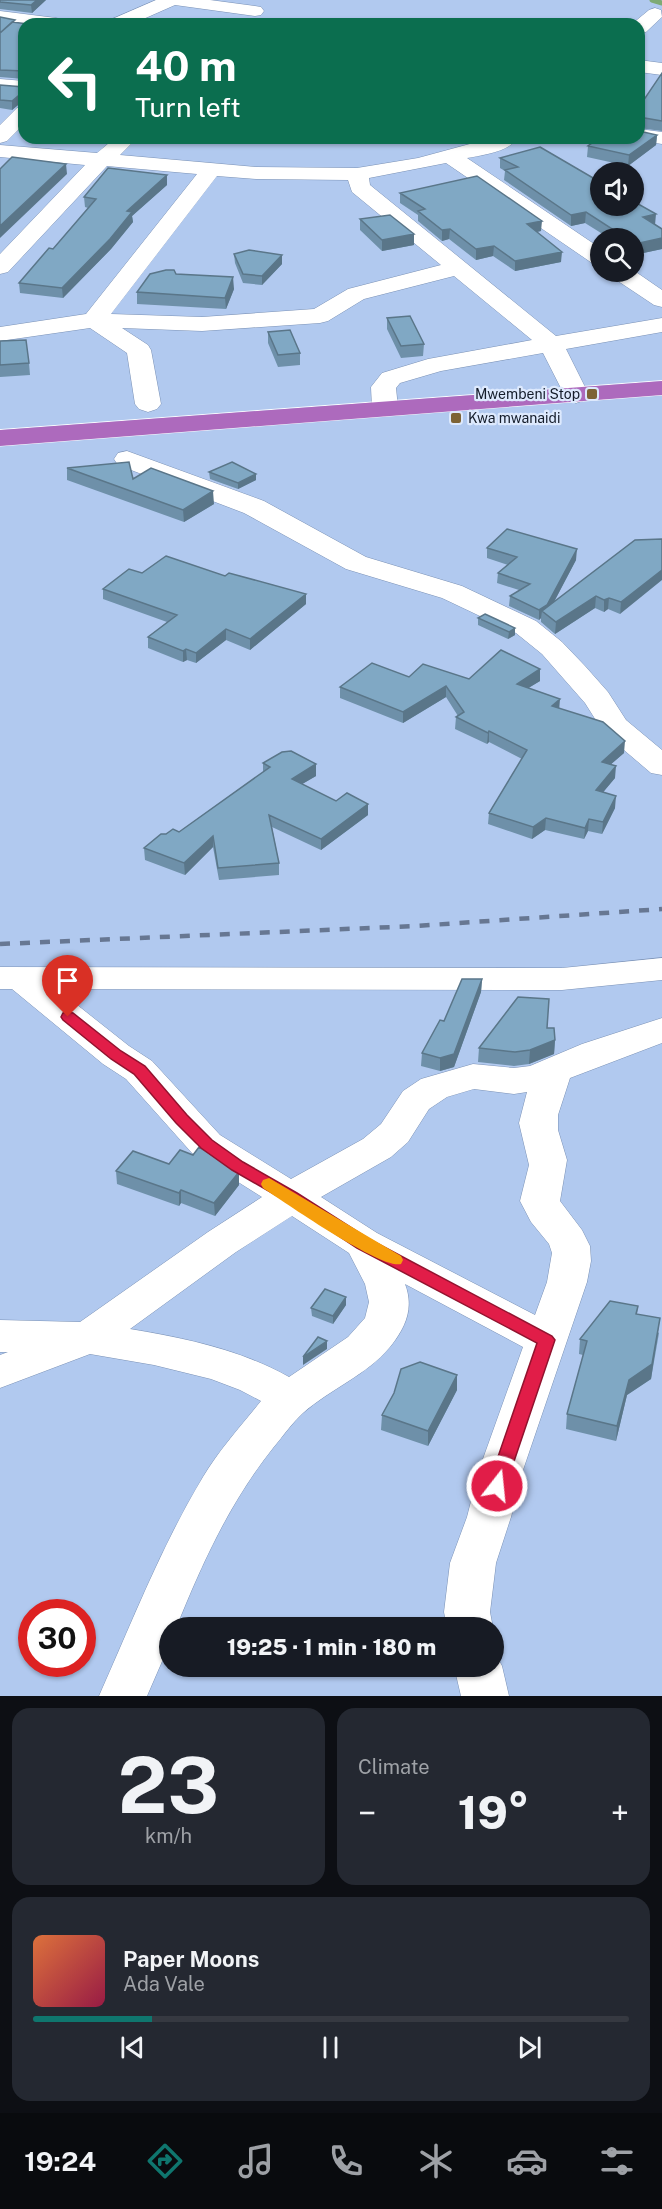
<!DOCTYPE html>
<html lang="en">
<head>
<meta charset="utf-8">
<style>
  :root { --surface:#171b24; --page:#242831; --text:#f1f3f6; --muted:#9ea1a6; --line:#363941; --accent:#0f766e }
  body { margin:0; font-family:"Public Sans",sans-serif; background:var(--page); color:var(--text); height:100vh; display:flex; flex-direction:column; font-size:22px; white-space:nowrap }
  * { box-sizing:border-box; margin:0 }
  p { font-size:20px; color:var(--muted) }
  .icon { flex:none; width:33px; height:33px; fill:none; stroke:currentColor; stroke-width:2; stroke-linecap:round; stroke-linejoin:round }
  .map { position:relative; height:1696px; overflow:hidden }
  .panel { display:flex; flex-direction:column; gap:12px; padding:12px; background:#0d0f14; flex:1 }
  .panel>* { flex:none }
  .guide { position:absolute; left:18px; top:18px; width:627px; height:126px; border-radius:18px; box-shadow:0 2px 4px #0004; background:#0b6e4f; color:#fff; overflow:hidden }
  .fabs { position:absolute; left:590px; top:162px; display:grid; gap:12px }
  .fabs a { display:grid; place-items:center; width:54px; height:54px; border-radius:50%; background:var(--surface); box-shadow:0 2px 4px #0004; font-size:30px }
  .speed { position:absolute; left:18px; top:1599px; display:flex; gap:12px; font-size:30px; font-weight:700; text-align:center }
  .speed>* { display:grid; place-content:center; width:78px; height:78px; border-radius:50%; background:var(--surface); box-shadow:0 2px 4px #0004; line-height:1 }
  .speed .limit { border:9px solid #d22; background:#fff; color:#111 }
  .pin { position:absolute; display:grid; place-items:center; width:51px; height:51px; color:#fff; margin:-62px -26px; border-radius:50% 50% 50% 0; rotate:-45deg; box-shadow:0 0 6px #0007 }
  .pin .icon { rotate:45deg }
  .me { position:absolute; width:66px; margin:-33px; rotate:16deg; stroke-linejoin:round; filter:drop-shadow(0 0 4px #0008) }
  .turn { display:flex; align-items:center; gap:21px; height:126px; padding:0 18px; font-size:27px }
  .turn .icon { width:78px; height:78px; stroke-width:2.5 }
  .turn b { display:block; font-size:42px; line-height:51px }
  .big { font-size:45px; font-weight:800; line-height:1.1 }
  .panel .card { flex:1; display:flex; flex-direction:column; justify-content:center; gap:9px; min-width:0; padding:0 21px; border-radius:18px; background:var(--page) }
  .panel .dial { align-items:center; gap:0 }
  .dial b { font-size:78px; line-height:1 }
  .song { display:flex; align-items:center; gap:18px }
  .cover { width:72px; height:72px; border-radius:9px; background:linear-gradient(135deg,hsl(20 70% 55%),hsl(340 70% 35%)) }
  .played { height:6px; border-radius:3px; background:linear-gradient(90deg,var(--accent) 20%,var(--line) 20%) }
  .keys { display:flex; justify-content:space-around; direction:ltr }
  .heat { display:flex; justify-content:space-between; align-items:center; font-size:33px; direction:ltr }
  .panel .tiles { flex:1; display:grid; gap:12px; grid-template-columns:1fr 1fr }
  .card:last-child { grid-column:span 2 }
  .trip { position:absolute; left:159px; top:1617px; width:345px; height:60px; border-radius:30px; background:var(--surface); box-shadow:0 2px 4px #0004; font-weight:800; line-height:60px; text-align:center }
  .tabs { display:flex; height:96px; justify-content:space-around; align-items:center; background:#090b0e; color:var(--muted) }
  .tabs .icon { width:42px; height:42px }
  .tabs .on { color:var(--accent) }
  .tabs b { font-size:27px; color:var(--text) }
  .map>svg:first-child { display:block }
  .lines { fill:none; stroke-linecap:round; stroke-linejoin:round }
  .stream { stroke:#7eaa74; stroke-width:5 }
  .minor-casing { stroke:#7a91b5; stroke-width:1 }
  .highway-casing { stroke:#fff; stroke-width:1 }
  .minor { fill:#fff; fill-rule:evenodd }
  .highway { fill:#ad6abd; fill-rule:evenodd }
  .rail { stroke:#677792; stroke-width:4.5; stroke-dasharray:10 10; stroke-linecap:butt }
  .wall { fill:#6e90a9 }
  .shaded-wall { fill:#5a7689 }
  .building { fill:#80a8c4; stroke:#5a7689; stroke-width:1.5 }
  .route { fill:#e11d48; stroke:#92132f; stroke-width:1.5 }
  .slow { fill:#f59e0b }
  .poi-dot { fill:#7d6335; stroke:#dde9fd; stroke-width:2 }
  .labels { text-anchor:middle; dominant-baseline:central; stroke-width:4.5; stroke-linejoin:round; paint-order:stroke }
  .far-poi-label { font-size:14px; fill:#141c2a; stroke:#dde9fd; text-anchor:end }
</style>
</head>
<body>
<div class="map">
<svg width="662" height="1696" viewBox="0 0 662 1696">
  <rect width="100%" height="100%" fill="#b1c9ef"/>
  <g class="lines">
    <path class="stream" d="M652 0 662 3"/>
    <defs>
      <path id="minor" d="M156 0H210L255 6 261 7 264 11 261 15 255 16 175 5 132 24H108L110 20Z
        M655 8 661 10 662 17 646 32 639 34V24H632L649 10Z
        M0 11 56 18 63 20 65 24 24 26 0 23Z
        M639 60 662 63V75L639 72Z
        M0 79 24 81V93L0 91Z
        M24 106V124L7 141 0 143V125L17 108Z
        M639 129 662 132V144L632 139 639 138Z
        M115 138H137L120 155 256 167 357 168 418 158 492 138H518C508 152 483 155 467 158L600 248V265L592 263 446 163 369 178 370 185 556 336 662 318V332L566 349 589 395 585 400 576 403 567 400 543 353 441 371 400 383 396 388 398 408 394 413 385 416 376 413 372 408 371 387 382 373 428 359 532 340 454 276 364 299 328 321 320 323 202 331 122 328 148 345 151 350 161 404 157 409 148 412 139 409 135 404 127 353 90 328 0 341V327L86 314 197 174 107 166 8 272 0 274V254L85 165 0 157V145L97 153ZM217 176 256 179 348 180 352 192 441 265 348 289 314 309 202 317 111 314Z
        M633 270 662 290V307L654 305 612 277 609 272Z
        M127 451 264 501 366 557 462 586 536 621 562 642 585 666 608 692 626 720 662 750V775L651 773 604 733 585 703 563 678 542 654 516 633 442 598 346 569 244 513 118 465 114 459 118 453Z
        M662 958V980L562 990 57 989 129 1046 152 1061 220 1135 291 1179 363 1139 381 1124 403 1091 421 1079 473 1064 514 1068 530 1066 582 1044 662 1018V1043L570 1078 558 1115V1130L567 1160 560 1201 582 1230 590 1246 591 1261 587 1282 523 1470 511 1517 496 1563 490 1612 493 1628H447L444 1612 450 1563 467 1517 479 1470 523 1347 405 1284C414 1308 406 1327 390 1347 367 1375 330 1389 303 1413 292 1423 283 1436 273 1448 230 1502 202 1563 176 1628H170V1643L147 1696H99C132 1622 161 1547 203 1477 219 1450 241 1426 261 1401L240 1390 211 1379 154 1365 90 1354 0 1388V1355L8 1352H0V1320L80 1322 208 1232 262 1197 192 1153 126 1079 103 1064 12 989H0V967L562 968ZM474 1089 514 1094 527 1092 519 1123 529 1165 520 1201 531 1222 549 1244 552 1253 547 1282 535 1315 377 1233 321 1197 391 1157 408 1142 429 1109 447 1097ZM292 1216 349 1253 365 1284 369 1302 365 1318 348 1337 289 1377C241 1350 185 1338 130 1329L236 1252Z
        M494 1651 502 1666 509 1696H461L454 1666H494Z"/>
      <path id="highway" d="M662 381V395L0 446V430Z"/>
    </defs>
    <use href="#minor" class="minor-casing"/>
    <use href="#highway" class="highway-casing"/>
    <use href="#minor" class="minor"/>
    <use href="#highway" class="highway"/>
    <path class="rail" d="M0 944 416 926 662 909"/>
  </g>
  <path class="wall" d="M0 0H46L32 13 0 9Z
    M0 17 15 22 24 24V79L0 77Z
    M662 73V131L639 128V107Z
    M0 85 24 87V100L12 110 0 108Z
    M657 135 656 145 628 166 587 157 588 146Z
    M500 158 655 224 662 229V249L634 255H633V238H609L585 223 571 226 504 180 505 171 500 168Z
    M167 185 132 216 133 222 111 249 63 298 20 293 19 283 53 249 88 208 85 207 84 197Z
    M400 193 541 231 537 232 561 262 515 271 493 256 476 260 449 239 442 241 418 221V215L400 203Z
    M360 219 414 245 382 251 360 230Z
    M234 254 282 264 262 285 243 283 235 263Z
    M176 274 234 289 226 309 137 304V292Z
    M387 318 424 344 423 356 401 358 387 329Z
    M268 332 300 353V365L278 367 268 343Z
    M0 341 29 363 30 375 0 377Z
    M67 468 214 504 184 522 67 480Z
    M209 472 256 474V480L238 489 210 479Z
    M635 540 620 614 608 609 604 612 595 608 555 634 541 622V618L539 620 509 606 510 596 519 590 497 583 498 573 508 565 487 558V548L576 560 554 602Z
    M103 589 306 604 250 650 226 640 196 663 187 660 183 662 148 648V637L167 622 103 599Z
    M478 618 515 628V635L508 639 478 625Z
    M540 669V681L528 688 624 753 611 764 615 778 603 792 615 808 602 834 588 831 584 839 545 830 532 839 488 824 489 813 522 759 489 742 487 744 455 729 456 717 458 716 446 697 403 723 340 698V687L409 677 469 679Z
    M263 763 316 764V776L302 784 336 801 368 815 321 850 272 827 279 863V875L219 880 213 847 185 875 145 860 144 848 166 834 179 832 263 772Z
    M482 979 481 992 454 1067 440 1071 421 1066 422 1053Z
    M547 1028 555 1040 554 1054 529 1064 514 1066 478 1062 479 1048Z
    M169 1164 239 1185 215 1216 181 1203 179 1206 117 1184 116 1171Z
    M346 1305 333 1324 312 1316 311 1308Z
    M638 1306 637 1314 659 1333 651 1379 627 1395 616 1441 566 1429 567 1414 583 1355 579 1354 580 1339Z
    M457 1375V1390L428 1446 381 1430 382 1415Z"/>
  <path class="shaded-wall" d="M37 0H46L32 13 31 5Z
    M24 91V100L12 110V101Z
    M657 135 656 145 628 166 629 155Z
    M66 164 67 174 0 238V226Z
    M167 175V185L132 216 133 222 111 249 63 298 62 288 127 211Z
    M586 212 585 223 571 226V215Z
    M656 214 655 225 643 217Z
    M542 221 541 231 526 234 527 224Z
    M450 229 449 239 442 241V230Z
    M414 234V245L382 251V240Z
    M662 238V249L634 255 635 244Z
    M494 246 493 256 476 260V249Z
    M562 252 561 262 515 271V261Z
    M282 255V264L262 285V276Z
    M233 277 234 289 226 309 225 298Z
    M256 474V480L238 489V483Z
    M213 491 214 504 184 522 183 510Z
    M577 549 576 560 547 615 542 611 541 618 539 620V610Z
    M662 570V580L620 614 621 602Z
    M306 594V604L250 650V639Z
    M596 596 595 608 555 634 556 622Z
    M609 598 608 609 604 612V600Z
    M515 628V635L508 639 509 632Z
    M226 629V640L196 663V653Z
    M186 649 187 660 183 662V651Z
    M540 669V681L517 695V684Z
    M446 686V697L403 723V712Z
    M560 699 559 711 552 706Z
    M489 731V742L487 744 488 733Z
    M625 741 624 753 601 773 602 762Z
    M316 764V776L292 790V779Z
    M616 766 615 778 595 802 596 790Z
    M616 796 615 808 602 834 603 822Z
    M368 804V815L321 850V839Z
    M546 818 545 830 532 839 533 827Z
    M589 819 588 831 584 839 585 828Z
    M213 836V847L185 875 184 863Z
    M482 979 481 992 454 1067 440 1071V1058Z
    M555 1040 554 1054 529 1064 530 1050Z
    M239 1172V1185L215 1216 214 1203Z
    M181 1190V1203L179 1206V1193Z
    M346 1297V1305L333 1324V1316Z
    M660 1318 651 1379 627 1395 616 1441 617 1426 629 1380Z
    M327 1341V1349L303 1365V1357Z
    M457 1375V1390L428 1446V1431Z"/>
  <path class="building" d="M0 0H37L31 5 0 2Z
    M0 17 15 20 0 33Z
    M12 22 28 24H24V71L0 70V33Z
    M662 73V121L639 117V107Z
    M0 85 24 87V91L12 101 0 100Z
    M639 131 657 135 629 155 588 146 599 138H639Z
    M540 147 600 182V206H633V201L656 214 643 217 662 229V238L635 244 633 243V238H626L586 212 571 215 505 170 518 167 500 158Z
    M12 157 66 164 0 226V169Z
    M108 168 167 175 127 211 132 212 110 239 62 288 19 283 49 248 53 249 96 199 84 197Z
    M477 176 542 221 527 224 562 252 515 261 494 246 476 249 450 229 442 230 418 211 425 209 400 193Z
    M390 215 414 234 382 240 360 219Z
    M249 250 282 255 262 276 243 274 234 254Z
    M166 270H174L176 274 233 277 225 298 137 292 150 274Z
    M410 316 424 344 401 346 387 318Z
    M290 330 300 353 278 355 268 332Z
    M26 340 29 363 0 365V341Z
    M129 462 133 479 151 468 213 491 183 510 67 468Z
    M232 462 256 474 238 483 209 472Z
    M507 529 577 549 547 605 539 610 510 596 530 584 498 573 517 557 487 548Z
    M662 539V570L621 602 609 598 604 600 596 596 556 622 542 611 635 540Z
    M166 556 225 576 229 573 306 594 250 639 226 629 196 653 186 649 183 651 148 637 177 615 103 589 129 569 142 573Z
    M485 614 515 628 509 632 478 618Z
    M501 650 540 669 517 684 560 699 552 706 603 722 625 741 602 762 616 766 596 790 616 796 603 822 589 819 585 828 546 818 533 827 489 813 527 750 489 731 488 733 456 717 464 712 446 686 403 712 340 687 372 663 409 677 423 664 469 679Z
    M291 751 316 764 292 779 336 801 347 793 368 804 321 839 269 815 279 863 218 868 213 836 184 863 144 848 161 834H166L173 829 179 832 270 767 263 763 282 752Z
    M462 979H482L454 1054 440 1058 422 1053 440 1020 444 1021Z
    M518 997 549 999 547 1028H554L555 1040 530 1050 515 1052 479 1048Z
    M199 1147 239 1172 214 1203 181 1190 179 1193 116 1171 133 1151 169 1164 180 1150 193 1155Z
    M325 1289 346 1297 333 1316 311 1308Z
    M610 1301 638 1306 636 1314 660 1318 652 1364 629 1380 617 1426 567 1414 587 1341 580 1339Z
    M318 1337 327 1341 303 1357Z
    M420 1362 457 1375 428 1431 382 1415 394 1393 401 1369Z"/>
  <path class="route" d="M68 1012 73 1013 121 1051 145 1066 187 1115 212 1140 243 1162 297 1193 369 1239 552 1336 555 1340 504 1491 497 1493 491 1491 488 1486 537 1343 357 1248 286 1201 232 1170 201 1148 176 1123 134 1074 111 1059 63 1020 61 1017 63 1013Z"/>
  <path class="slow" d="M269 1178 401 1256 403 1260 401 1264C382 1270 284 1202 263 1188L261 1184 263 1180Z"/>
  <g class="poi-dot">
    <rect x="586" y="388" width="12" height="12" rx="3"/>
    <rect x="450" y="412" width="12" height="12" rx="3"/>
  </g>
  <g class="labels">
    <g class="far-poi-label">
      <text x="580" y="394">Mwembeni Stop</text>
      <text x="468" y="418" text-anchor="start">Kwa mwanaidi</text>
    </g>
  </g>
</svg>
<div class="fabs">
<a><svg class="icon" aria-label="sound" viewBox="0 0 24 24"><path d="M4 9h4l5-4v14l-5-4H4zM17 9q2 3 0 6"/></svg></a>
<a><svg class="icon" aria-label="search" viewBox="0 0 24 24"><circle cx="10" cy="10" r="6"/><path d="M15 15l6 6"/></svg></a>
</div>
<div class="speed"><div class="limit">30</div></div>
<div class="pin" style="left:68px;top:1017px;background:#d93025"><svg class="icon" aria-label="arrive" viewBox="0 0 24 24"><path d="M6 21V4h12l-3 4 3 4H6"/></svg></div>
<svg class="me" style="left:497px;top:1486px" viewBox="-20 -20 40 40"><circle r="17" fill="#e11d48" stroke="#fff" stroke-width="3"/><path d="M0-11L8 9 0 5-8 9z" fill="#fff"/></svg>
<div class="trip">19:25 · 1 min · 180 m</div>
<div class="guide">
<div class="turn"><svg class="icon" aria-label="left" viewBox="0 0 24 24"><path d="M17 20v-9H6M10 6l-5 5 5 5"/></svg><div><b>40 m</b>Turn left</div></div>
</div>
</div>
<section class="panel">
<div class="tiles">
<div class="card dial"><b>23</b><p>km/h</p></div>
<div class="card"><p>Climate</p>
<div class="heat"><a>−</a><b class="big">19°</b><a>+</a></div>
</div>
<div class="card">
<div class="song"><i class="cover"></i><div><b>Paper Moons</b><p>Ada Vale</p></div></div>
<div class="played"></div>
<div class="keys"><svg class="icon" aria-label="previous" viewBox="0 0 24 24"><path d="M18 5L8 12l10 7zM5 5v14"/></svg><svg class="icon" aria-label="pause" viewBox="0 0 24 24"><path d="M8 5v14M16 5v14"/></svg><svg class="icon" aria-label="next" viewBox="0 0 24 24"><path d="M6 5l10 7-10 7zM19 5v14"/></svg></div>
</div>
</div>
</section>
<nav class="tabs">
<b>19:24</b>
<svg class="icon on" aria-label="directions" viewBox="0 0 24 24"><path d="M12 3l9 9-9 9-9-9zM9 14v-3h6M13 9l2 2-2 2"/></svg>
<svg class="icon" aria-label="music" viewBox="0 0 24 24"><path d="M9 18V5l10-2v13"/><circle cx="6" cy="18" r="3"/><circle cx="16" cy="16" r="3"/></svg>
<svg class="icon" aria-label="phone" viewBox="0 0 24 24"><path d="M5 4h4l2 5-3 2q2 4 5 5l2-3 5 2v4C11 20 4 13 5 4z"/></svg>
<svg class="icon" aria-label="climate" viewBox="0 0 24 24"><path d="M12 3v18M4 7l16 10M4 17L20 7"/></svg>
<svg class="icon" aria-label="car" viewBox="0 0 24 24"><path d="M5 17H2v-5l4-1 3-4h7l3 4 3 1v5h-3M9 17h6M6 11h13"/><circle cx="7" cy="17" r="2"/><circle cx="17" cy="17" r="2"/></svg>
<svg class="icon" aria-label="filters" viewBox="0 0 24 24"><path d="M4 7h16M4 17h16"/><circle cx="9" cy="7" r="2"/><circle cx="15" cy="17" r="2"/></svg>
</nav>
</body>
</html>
